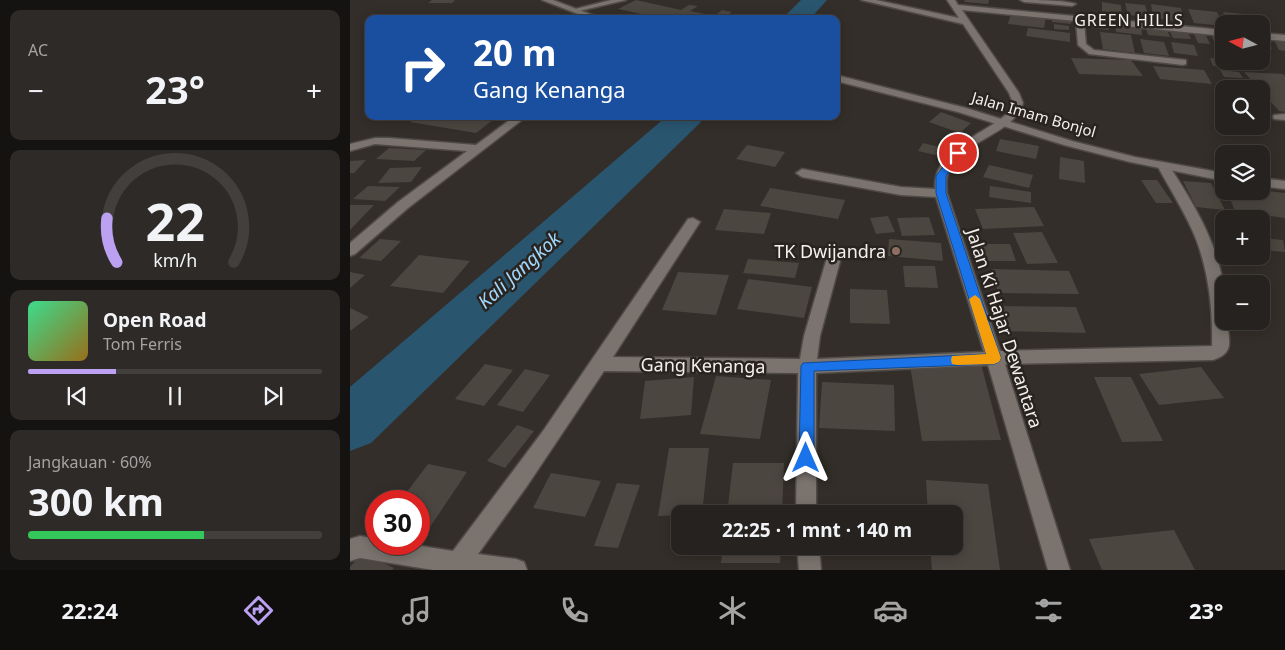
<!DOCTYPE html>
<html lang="id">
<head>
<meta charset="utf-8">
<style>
  :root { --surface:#26221f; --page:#2e2a28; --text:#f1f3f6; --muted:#a4a4a4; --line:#423f3d; --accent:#bca0f2 }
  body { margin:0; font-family:"Noto Sans",sans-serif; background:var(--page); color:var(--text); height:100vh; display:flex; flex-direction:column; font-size:19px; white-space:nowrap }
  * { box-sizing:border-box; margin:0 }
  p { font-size:16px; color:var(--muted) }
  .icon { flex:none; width:28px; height:28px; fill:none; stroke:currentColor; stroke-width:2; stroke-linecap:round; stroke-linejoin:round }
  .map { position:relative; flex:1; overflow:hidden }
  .side { display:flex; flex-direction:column; gap:10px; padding:10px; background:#151311; width:350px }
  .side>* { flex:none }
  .top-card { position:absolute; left:15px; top:15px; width:475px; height:105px; border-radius:10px; box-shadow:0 2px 12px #0003,0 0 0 1px var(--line); background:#1a4fa0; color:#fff; overflow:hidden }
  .needle { width:32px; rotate:277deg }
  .buttons { position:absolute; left:865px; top:15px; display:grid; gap:10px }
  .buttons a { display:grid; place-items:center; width:55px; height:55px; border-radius:10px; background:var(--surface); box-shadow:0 2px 12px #0003,0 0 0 1px var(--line); font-size:25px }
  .speed { position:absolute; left:15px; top:490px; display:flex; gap:10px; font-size:25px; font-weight:700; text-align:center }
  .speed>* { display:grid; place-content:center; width:65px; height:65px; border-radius:50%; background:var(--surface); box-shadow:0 2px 12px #0003,0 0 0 1px var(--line); line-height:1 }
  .speed .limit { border:8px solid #d22; background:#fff; color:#111 }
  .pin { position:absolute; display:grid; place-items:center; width:42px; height:42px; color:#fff; margin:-21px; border:2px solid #fff; border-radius:50%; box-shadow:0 1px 5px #0007 }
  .me { position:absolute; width:55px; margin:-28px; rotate:0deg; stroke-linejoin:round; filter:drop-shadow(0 0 4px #0008) }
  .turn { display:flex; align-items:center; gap:18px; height:105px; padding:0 25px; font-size:22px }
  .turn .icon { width:65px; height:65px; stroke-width:2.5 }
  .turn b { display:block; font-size:35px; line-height:42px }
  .big { font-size:38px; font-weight:700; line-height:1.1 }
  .side .tile { flex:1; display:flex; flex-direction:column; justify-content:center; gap:8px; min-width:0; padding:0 18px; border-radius:10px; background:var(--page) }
  .side .dial { align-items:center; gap:0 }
  .dial svg { height:130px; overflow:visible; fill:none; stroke:var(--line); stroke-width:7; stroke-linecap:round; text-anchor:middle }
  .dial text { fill:var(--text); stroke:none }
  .song { display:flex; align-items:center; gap:15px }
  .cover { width:60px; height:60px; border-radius:8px; background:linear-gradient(135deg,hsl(150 70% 55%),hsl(40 70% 35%)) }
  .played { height:5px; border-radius:2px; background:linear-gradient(90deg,var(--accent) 30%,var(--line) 30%) }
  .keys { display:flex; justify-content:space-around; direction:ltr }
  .heat { display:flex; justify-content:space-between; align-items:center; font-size:28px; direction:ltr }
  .charge { height:8px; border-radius:4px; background:linear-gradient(90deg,#34c759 60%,var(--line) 0) }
  .trip { position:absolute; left:321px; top:505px; width:292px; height:50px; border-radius:10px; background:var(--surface); box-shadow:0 2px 12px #0003,0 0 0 1px var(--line); font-weight:700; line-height:50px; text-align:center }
  .tab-bar { display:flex; height:80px; justify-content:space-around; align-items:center; background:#0f0e0c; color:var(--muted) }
  .tab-bar .icon { width:35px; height:35px }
  .tab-bar .selected { color:var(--accent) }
  .tab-bar b { font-size:22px; color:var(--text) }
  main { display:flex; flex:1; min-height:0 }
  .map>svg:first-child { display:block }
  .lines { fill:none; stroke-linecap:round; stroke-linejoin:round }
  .river { fill:#2a556f; fill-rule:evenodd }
  .building { fill:#4c4640 }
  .service-casing { stroke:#4f4a46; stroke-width:3 }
  .minor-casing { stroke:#4f4a46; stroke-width:3 }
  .secondary-casing { stroke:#4f4a46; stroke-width:3 }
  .service { fill:#7a736e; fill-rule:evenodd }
  .minor { fill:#7a736e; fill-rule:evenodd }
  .secondary { fill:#7a736e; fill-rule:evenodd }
  .route { fill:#1a73e8; stroke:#114b97 }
  .slow { fill:#f59e0b }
  .education-dot { fill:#8d6e63; stroke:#29241f; stroke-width:2 }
  .labels { text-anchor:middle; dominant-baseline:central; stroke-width:5; stroke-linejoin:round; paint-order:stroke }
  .far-street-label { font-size:15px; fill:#f4f0ed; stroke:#29241f }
  .far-neighbourhood-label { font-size:16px; letter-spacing:1px; fill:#f4f0ed; stroke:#29241f }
  .poi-label { font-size:18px; fill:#f4f0ed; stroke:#29241f; text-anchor:end }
  .street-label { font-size:18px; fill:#f4f0ed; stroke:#29241f }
  .water-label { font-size:19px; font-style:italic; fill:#a0d6fb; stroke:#29241f }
</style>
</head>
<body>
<main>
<section class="side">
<div class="tile"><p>AC</p>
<div class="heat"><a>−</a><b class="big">23°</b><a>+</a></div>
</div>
<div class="tile dial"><svg viewBox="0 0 100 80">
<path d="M14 69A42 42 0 1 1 86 69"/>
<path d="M14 69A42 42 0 0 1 8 42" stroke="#bca0f2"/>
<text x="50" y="56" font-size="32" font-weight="700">22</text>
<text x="50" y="72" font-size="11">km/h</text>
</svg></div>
<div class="tile">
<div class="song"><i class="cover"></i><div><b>Open Road</b><p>Tom Ferris</p></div></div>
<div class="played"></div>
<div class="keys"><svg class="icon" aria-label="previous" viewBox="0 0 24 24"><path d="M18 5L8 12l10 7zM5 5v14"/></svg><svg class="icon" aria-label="pause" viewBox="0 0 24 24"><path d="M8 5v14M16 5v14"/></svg><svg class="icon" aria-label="next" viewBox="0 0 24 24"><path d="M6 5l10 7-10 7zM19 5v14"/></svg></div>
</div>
<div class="tile"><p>Jangkauan · 60%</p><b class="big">300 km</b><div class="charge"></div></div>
</section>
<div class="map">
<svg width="935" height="570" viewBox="0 0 935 570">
  <rect width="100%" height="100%" fill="#332e29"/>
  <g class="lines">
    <path class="river" d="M451 0H477L460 19H432Z
      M317 116H355L350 123 21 443 0 451V387Z"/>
  </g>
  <path class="building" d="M82 0H105L102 3H78Z
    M286 0 331 10 339 5 348 6 340 11 364 16 372 10 382 12 373 19H315L268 9Z
    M615 0H639L638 4 614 2Z
    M752 2 771 5 772 16 752 13Z
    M775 3 795 5 799 17 778 15Z
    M801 4 831 8 834 22 803 18Z
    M838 9 867 12 874 26 844 23Z
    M873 12 894 14 899 24H879Z
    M661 13 696 17 694 28 658 24Z
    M702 18 722 20 721 24 702 22Z
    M738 21 758 23 759 30 739 28Z
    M765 22 791 25 792 35 766 32Z
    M704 24 719 26V30L704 29Z
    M795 25 816 27 820 37 798 35Z
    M678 28 720 33V42L676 36Z
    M818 28 837 30 841 39 823 38Z
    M842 30 854 31 860 44 848 43Z
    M750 32 781 35 785 53 753 49Z
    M860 32 874 33V45L865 44Z
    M790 39 814 42 819 56 794 53Z
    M911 39 919 40 922 49 911 47Z
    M924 40 935 41V51L929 50Z
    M821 42 844 45 848 56 824 53Z
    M721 58 781 60 793 76 729 74Z
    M860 58 886 61 890 69 863 66Z
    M894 64H911L915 68H898Z
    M803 66 854 70 862 84 810 79Z
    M870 70 889 72 893 78 874 77Z
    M894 72 933 74 935 76V112L929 111 911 91V89H909Z
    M591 112 621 123 610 133 579 122Z
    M69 116H148L126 133 60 122Z
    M650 139 689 146 686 159 646 151Z
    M573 143 598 149 594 157 568 151Z
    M397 145 435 152 425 167 386 159Z
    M39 148 76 150 64 161 26 159Z
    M710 157 734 161 735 183 709 179Z
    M16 160 4 173H0V161Z
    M639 165 683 175 679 188 633 177Z
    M72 167 61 182 28 183 40 168Z
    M791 180H807L823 203H806Z
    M833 181 861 183 875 210 846 207Z
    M18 186 50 187 35 201 3 199Z
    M640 186 681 192V203L639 197Z
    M420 188 495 200 488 219 410 206Z
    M911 190 935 193V218L885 211 877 191H911Z
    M0 205H24L0 230Z
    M684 207 694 226 633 229 625 209Z
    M374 209 421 213 414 234 365 230Z
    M538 216 545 232 526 234 520 218Z
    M579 217 585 235 552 236 547 218Z
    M692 232 708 263 677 264 663 233Z
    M911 238 933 240 935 252 911 250Z
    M30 239 51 241 31 261 9 258Z
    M539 239 591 243 593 261 538 256Z
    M631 244H660L666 261H636Z
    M69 255 120 261 93 293 40 286Z
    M398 259 449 263 445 278 393 273Z
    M553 266H585L588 288 555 287Z
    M642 269 719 271 729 294 648 293Z
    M0 272 15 275 0 288Z
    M328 272 379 275 366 315 312 310Z
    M398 279 462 287 454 318 387 309Z
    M500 289 537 290 540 324 500 323Z
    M645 306 726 307 736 333 651 331Z
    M0 308 19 317 0 331Z
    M135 364 163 370 134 406 105 399Z
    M631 364 651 440 572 441 560 365Z
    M851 367 874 398 809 405 789 374Z
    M175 369 200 375 173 412 147 405Z
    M366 376 421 380 410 439 350 434Z
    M344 377 341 415 290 419 295 381Z
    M744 377H781L813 441 772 442Z
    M472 382 544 385 545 431 469 428Z
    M167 425 184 431 155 468 137 461Z
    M319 448H359L352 514 308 516Z
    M383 463H434L432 514H377Z
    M78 464 117 472 78 530 69 528V501H50Z
    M201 473 251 481 235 517 183 508Z
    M576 480 638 484 650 570H582L580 546H605V514H578Z
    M267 483 290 485 268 548 244 546Z
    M824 530 845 570H752L739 539Z
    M373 546H431L430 563H371Z
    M12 553 44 568 42 570H0V567Z"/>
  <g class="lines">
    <defs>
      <path id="service" d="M935 114V120L924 119 923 117 924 115Z"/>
      <path id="minor" d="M261 0H276L225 12 221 10Z
        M511 0H526L609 18 597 0H605L608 5 874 30V36L734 22 736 44 744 50 836 60V64L833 65 739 54 728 45 726 21 612 10 669 93 673 103C662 138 605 140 597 177 596 182 597 188 597 193L650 351 862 346C863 311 859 273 846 239 836 214 821 191 808 167L810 164H818C843 202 869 245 874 290 875 301 874 311 874 321H877C879 341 885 353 863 360L655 364 720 570H698L638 365 466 373V514H446L448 373 254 371 177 486 128 554 166 559 174 562 177 570H83L10 558 0 561V539L10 536 26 539V544H58L103 551 193 431 338 219 343 218 350 222 263 357 450 359 454 336 478 254 480 251H490L492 254 470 336 467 359 634 352 586 197 551 195 452 177 446 173 452 169 551 187 585 189C583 147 636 135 660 111L663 103 659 93 613 24Z
        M670 0C684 0 715 0 726 4L722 6 674 2Z
        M911 33 935 35V41L911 39Z
        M165 116H177L58 208 5 254 0 256V243L48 202 117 151 25 144 0 151V144L25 138H39L126 145Z
        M447 546H469L471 570H449Z"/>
      <path id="secondary" d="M192 0H203L253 19H241Z
        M486 75 616 108 722 141 785 157 874 173V181L780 162 714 145 608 112 486 81Z
        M911 178 935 181V189L911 186Z"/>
    </defs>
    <use href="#service" class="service-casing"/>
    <use href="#minor" class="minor-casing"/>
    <use href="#secondary" class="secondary-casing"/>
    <use href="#service" class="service"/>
    <use href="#minor" class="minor"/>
    <use href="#secondary" class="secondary"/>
  </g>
  <path class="route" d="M608 150 613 153 596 176V193L651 358 649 362 644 364 464 371V458L462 463 456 465 451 463 449 458 451 366 453 363 636 354 586 193V176L605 151Z"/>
  <path class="slow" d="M625 295 630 299 651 358 649 362 644 364 607 365 602 364 601 360 602 356 636 354 619 299Z"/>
  <circle class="education-dot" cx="546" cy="251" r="5"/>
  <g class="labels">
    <g class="far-street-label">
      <text transform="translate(684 114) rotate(16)">Jalan Imam Bonjol</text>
    </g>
    <g class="far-neighbourhood-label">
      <text x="779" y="20">GREEN HILLS</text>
    </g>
    <g class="poi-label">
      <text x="536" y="251">TK Dwijandra</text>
    </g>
    <g class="street-label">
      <text transform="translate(655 328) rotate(72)">Jalan Ki Hajar Dewantara</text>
      <text transform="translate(353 365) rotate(1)">Gang Kenanga</text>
    </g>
    <g class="water-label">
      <text transform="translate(169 270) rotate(-42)">Kali Jangkok</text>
    </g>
  </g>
</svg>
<div class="buttons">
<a><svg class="needle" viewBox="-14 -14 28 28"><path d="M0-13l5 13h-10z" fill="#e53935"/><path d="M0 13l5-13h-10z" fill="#a4a4a4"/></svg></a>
<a><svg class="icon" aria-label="search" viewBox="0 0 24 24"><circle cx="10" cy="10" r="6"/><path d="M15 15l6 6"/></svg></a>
<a><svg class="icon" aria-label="layers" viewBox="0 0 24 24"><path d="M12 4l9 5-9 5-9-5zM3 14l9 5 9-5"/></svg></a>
<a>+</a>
<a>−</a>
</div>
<div class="speed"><div class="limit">30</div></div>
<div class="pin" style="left:608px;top:153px;background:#d93025"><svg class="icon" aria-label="arrive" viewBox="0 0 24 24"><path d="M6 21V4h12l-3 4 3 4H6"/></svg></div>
<svg class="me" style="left:456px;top:458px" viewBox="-20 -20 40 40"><path d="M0-17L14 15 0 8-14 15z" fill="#1a73e8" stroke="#fff" stroke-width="4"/></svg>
<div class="trip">22:25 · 1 mnt · 140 m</div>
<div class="top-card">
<div class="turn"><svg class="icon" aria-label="right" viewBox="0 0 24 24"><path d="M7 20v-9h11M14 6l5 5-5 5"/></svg><div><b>20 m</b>Gang Kenanga</div></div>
</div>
</div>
</main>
<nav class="tab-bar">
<b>22:24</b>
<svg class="icon selected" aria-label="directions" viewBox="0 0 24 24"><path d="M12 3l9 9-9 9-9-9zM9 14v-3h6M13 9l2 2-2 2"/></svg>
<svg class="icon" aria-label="music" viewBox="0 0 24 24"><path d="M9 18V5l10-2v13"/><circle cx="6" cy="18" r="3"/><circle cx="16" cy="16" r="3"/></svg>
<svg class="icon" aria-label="phone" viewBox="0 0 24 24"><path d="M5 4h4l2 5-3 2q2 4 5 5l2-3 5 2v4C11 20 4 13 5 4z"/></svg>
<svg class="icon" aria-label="climate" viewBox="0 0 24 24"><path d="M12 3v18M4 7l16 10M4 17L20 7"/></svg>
<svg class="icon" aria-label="car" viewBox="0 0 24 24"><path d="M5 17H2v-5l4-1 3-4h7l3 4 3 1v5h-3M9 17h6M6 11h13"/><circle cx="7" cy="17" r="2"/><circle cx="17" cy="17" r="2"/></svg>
<svg class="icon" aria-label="filters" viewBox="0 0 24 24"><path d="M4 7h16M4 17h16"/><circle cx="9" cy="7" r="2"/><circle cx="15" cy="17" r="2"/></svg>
<b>23°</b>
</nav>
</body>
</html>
